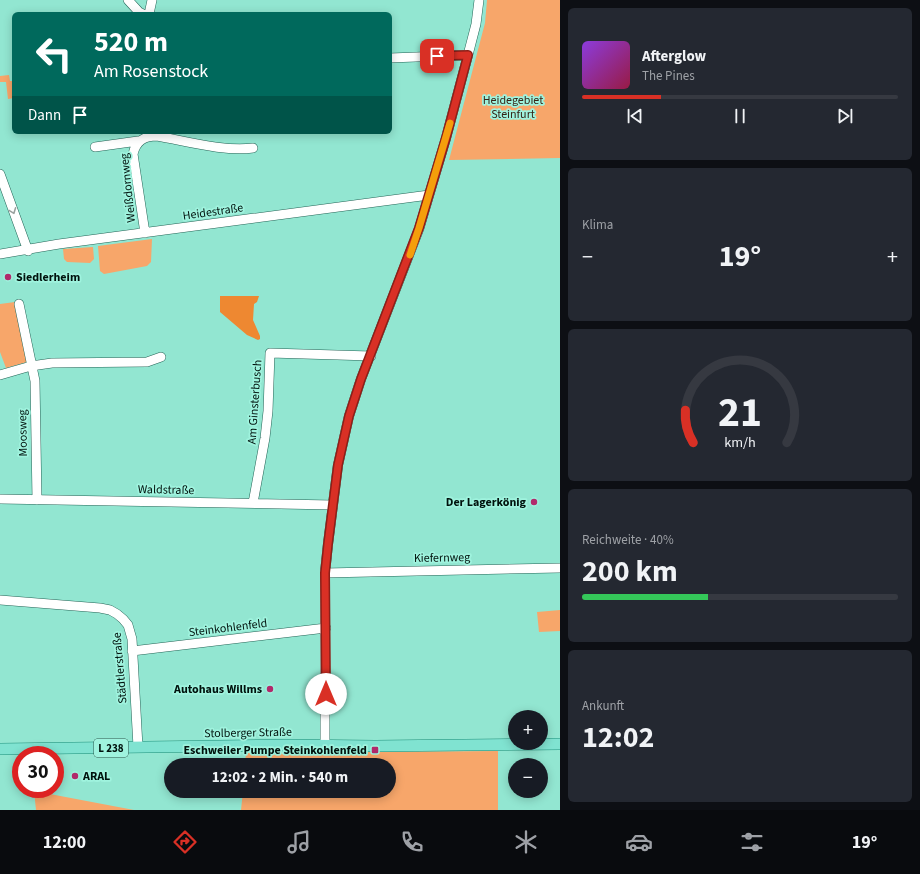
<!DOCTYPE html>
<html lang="de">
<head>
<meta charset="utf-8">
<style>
  :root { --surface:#171b24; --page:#242831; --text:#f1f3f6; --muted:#9ea1a6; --line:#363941; --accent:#d93025 }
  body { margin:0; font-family:"Source Sans 3",sans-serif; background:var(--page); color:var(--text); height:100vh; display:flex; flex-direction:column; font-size:15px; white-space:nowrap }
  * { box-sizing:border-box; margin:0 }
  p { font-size:13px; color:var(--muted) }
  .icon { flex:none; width:22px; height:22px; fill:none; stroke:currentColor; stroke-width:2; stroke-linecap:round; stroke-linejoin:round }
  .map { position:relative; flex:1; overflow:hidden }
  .sheet { display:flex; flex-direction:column; gap:8px; padding:8px; background:#0d0f14; width:360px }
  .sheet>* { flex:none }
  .hud { position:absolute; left:12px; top:12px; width:380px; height:122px; border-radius:6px; box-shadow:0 2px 10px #0003; background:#00695c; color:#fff; overflow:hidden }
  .buttons { position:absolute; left:508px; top:710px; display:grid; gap:8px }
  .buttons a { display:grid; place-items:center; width:40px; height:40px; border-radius:50%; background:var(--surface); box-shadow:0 2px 10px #0003; font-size:20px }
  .speed { position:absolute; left:12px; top:746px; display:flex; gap:8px; font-size:20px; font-weight:700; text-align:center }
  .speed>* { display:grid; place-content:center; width:52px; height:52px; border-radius:50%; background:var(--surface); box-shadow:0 2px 10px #0003; line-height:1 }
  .speed .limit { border:6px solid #d22; background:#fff; color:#111 }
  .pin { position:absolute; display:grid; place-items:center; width:34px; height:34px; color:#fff; margin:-17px; border-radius:8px; box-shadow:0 2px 6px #0006 }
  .me { position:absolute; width:44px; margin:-22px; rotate:0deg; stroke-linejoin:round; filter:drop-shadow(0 0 3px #0008) }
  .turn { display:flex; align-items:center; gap:14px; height:84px; padding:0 16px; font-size:18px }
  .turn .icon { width:52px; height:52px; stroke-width:2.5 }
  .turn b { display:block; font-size:28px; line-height:34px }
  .then { display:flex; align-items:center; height:38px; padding:0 16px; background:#0003; gap:8px; font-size:15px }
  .big { font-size:30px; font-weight:700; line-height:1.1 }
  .sheet .tile { flex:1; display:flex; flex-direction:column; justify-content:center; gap:6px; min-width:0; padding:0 14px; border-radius:6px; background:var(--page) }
  .sheet .dial { align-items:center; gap:0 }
  .dial svg { height:104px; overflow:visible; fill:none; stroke:var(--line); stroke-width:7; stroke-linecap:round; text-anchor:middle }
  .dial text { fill:var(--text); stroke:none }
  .song { display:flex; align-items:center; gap:12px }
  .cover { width:48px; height:48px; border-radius:6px; background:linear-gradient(135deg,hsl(270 70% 55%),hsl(340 70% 35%)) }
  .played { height:4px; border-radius:2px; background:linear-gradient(90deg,var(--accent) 25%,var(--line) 25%) }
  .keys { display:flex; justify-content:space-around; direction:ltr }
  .heat { display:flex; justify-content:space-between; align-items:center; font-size:22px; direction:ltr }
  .charge { height:6px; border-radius:3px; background:linear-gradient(90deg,#34c759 40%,var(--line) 0) }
  .trip { position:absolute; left:164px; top:758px; width:232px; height:40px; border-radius:20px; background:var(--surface); box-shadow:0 2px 10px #0003; font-weight:700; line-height:40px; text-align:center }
  .menu { display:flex; height:64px; justify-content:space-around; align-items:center; background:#090b0e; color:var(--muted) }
  .menu .icon { width:28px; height:28px }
  .menu .active { color:var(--accent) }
  .menu b { font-size:18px; color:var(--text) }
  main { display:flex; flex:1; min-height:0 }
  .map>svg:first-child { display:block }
  .green { fill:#f7a66a }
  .forest { fill:#ee8831 }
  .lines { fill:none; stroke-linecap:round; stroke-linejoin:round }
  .minor-casing { stroke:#246557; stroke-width:10 }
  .major-casing { stroke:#1d8e78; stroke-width:12 }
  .minor { stroke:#fff; stroke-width:9 }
  .major { stroke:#80e3d1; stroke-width:11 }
  .oneway { stroke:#99a09e }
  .route-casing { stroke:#8d1f18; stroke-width:10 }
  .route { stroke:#d93025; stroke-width:7 }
  .slow { stroke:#f59e0b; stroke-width:7 }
  .poi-dot { fill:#b1296b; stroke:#9ff3de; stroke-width:1.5 }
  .labels { text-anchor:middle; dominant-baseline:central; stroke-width:3.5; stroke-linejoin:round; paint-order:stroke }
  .shield { fill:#9ff3de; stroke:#30564c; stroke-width:1 }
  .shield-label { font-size:11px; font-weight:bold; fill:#00120d }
  .park-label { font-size:12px; fill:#372416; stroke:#9ff3de }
  .street-label { font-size:12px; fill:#00120d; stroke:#9ff3de }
  .poi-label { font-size:12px; font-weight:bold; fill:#00120d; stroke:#9ff3de; text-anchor:end }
</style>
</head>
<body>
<main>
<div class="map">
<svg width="560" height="810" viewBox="0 0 560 810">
  <rect width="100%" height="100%" fill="#92e6d1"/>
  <path class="green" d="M487 0H560V158L449 160 485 23Z
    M9 75 10 81H14V98L8 99 6 82H0V76Z
    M152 239 151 262 147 266 104 274 100 271 98 246Z
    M93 247 94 259 90 263 67 262 64 259 63 249Z
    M15 302 27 362 6 368 0 352V304Z
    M560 610V631L539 632 537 612Z
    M498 751V810H241L243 791H389V765H245L246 753Z
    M34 791 134 810H36Z"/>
  <path class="forest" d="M220 296H259L257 302 254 304 253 320 260 336V339L258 340 247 335 220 312Z"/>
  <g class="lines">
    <defs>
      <path id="minor" d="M128 0 139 12 143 14
        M149 14 152 0
        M390 58 468 55
        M95 147 138 141
        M0 174 28 251
        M145 233 133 154C136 141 144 136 157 136 186 141 224 152 253 148
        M0 254 59 244 429 195
        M19 304 35 381 37 500
        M0 375 31 366 52 363 147 362 161 357
        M0 499 333 505
        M253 503 265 438 268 411 270 353 371 356
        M325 573 560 568
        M0 600 100 608 110 610 117 614 123 619 128 625 132 639 138 747
        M132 651 326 628
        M325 745V573L328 544 338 465 349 416 361 379 419 229 446 138 468 55 476 24 479 0"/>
      <path id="major" d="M0 749 286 745 375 746 560 744"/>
    </defs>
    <use href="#minor" class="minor-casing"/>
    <use href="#major" class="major-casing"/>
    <use href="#minor" class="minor"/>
    <use href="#major" class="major"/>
  </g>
  <defs><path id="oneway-chevron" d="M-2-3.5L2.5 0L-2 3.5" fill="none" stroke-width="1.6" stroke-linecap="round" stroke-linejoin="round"/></defs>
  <use class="oneway" href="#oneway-chevron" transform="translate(13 211) rotate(69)"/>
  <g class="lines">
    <defs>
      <path id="route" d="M326 694 325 573 328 544 338 465 349 416 361 379 419 228 446 138 468 55 437 56"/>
    </defs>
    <use href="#route" class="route-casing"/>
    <use href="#route" class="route"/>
    <path class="slow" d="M410 255 419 228 450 123"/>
  </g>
  <g class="poi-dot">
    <circle cx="8" cy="277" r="4"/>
    <circle cx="534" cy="502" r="4"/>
    <circle cx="270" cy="689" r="4"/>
    <rect x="371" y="746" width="8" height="8" rx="2"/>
    <circle cx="75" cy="776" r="4"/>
  </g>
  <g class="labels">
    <rect class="shield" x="94" y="739" width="34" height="18" rx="3"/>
    <g class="shield-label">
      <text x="111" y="748">L 238</text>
    </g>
    <g class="park-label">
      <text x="513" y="100">Heidegebiet<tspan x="513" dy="14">Steinfurt</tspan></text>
    </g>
    <g class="street-label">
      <text transform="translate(128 188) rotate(-96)">Weißdornweg</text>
      <text transform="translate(213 212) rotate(-8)">Heidestraße</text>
      <text transform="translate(255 402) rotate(-86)">Am Ginsterbusch</text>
      <text transform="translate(23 433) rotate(-91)">Moosweg</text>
      <text transform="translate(166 490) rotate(1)">Waldstraße</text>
      <text transform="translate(442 558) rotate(-1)">Kiefernweg</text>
      <text transform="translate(228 628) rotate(-7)">Steinkohlenfeld</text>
      <text transform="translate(120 668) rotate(-95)">Städtlerstraße</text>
      <text transform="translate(248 733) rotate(-1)">Stolberger Straße</text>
    </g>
    <g class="poi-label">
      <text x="16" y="277" text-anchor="start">Siedlerheim</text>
      <text x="526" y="502">Der Lagerkönig</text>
      <text x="262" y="689">Autohaus Willms</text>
      <text x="367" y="750">Eschweiler Pumpe Steinkohlenfeld</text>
      <text x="83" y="776" text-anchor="start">ARAL</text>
    </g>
  </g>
</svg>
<div class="buttons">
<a>+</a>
<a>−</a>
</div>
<div class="speed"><div class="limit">30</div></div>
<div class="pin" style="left:437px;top:56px;background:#d93025"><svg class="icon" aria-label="arrive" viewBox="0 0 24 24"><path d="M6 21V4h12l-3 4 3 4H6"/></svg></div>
<svg class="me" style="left:326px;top:694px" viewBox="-20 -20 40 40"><circle r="19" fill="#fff"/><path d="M0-13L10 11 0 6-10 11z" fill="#d93025"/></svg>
<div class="trip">12:02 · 2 Min. · 540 m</div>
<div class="hud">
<div class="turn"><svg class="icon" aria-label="left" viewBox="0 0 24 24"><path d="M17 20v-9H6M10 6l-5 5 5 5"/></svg><div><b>520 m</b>Am Rosenstock</div></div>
<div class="then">Dann<svg class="icon" aria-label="arrive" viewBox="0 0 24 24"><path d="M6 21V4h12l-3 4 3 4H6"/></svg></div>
</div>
</div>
<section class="sheet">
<div class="tile">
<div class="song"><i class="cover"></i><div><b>Afterglow</b><p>The Pines</p></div></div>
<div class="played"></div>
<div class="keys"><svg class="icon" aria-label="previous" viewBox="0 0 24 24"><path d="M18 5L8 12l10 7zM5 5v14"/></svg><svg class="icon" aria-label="pause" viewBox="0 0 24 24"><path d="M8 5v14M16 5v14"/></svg><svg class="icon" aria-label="next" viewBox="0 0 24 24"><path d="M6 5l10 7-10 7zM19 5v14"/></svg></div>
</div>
<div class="tile"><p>Klima</p>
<div class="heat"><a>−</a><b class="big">19°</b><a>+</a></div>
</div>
<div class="tile dial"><svg viewBox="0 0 100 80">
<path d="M14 69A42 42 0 1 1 86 69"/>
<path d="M14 69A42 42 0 0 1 8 44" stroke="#d93025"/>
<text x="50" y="56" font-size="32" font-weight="700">21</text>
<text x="50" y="72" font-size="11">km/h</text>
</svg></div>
<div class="tile"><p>Reichweite · 40%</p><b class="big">200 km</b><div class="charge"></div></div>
<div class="tile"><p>Ankunft</p><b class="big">12:02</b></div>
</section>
</main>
<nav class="menu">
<b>12:00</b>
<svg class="icon active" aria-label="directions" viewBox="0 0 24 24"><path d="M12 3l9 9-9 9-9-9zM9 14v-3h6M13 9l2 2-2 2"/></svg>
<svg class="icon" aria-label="music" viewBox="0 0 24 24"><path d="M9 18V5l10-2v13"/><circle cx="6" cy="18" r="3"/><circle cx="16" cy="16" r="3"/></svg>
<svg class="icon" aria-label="phone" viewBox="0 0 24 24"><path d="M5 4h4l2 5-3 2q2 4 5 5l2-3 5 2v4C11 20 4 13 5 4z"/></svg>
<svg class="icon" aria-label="climate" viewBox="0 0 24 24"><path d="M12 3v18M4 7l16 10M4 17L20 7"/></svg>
<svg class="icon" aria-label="car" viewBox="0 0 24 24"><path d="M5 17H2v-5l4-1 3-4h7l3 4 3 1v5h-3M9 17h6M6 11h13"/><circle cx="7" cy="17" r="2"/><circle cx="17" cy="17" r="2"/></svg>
<svg class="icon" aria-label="filters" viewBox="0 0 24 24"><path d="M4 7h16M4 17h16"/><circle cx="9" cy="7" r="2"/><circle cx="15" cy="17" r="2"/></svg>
<b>19°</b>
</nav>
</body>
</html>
